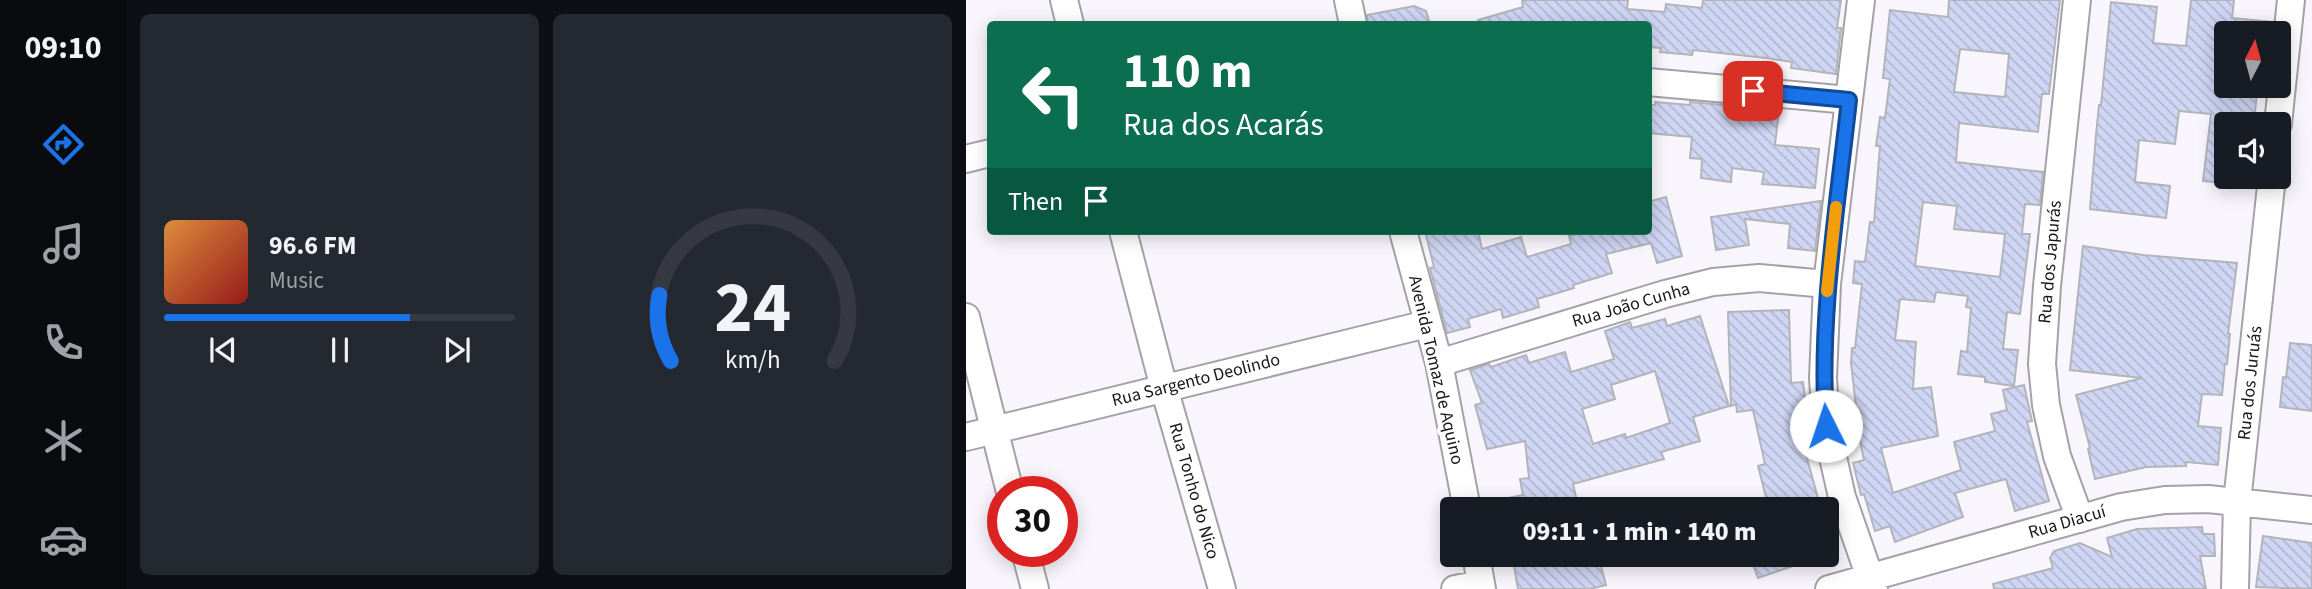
<!DOCTYPE html>
<html lang="en">
<head>
<meta charset="utf-8">
<style>
  :root { --surface:#171b24; --page:#242831; --text:#f1f3f6; --muted:#9ea1a6; --line:#363941; --accent:#1a73e8 }
  body { margin:0; font-family:"Source Sans 3",sans-serif; background:var(--page); color:var(--text); height:100vh; display:flex; flex-direction:column; font-size:26px; white-space:nowrap }
  * { box-sizing:border-box; margin:0 }
  p { font-size:23px; color:var(--muted) }
  .icon { flex:none; width:38px; height:38px; fill:none; stroke:currentColor; stroke-width:2; stroke-linecap:round; stroke-linejoin:round }
  .map { position:relative; flex:1; overflow:hidden }
  .sheet { display:flex; flex-direction:column; gap:14px; padding:14px; background:#0d0f14; width:840px }
  .sheet>* { flex:none }
  .hud { position:absolute; left:21px; top:21px; width:665px; height:214px; border-radius:7px; box-shadow:0 4px 18px #0003; background:#0b6e4f; color:#fff; overflow:hidden }
  .needle { width:46px; rotate:6deg }
  .tools { position:absolute; left:1248px; top:21px; display:grid; gap:14px }
  .tools a { display:grid; place-items:center; width:77px; height:77px; border-radius:7px; background:var(--surface); box-shadow:0 4px 18px #0003; font-size:35px }
  .speed { position:absolute; left:21px; top:476px; display:flex; gap:14px; font-size:35px; font-weight:700; text-align:center }
  .speed>* { display:grid; place-content:center; width:91px; height:91px; border-radius:50%; background:var(--surface); box-shadow:0 4px 18px #0003; line-height:1 }
  .speed .limit { border:10px solid #d22; background:#fff; color:#111 }
  .pin { position:absolute; display:grid; place-items:center; width:60px; height:60px; color:#fff; margin:-30px; border-radius:14px; box-shadow:0 4px 10px #0006 }
  .me { position:absolute; width:77px; margin:-38px; rotate:356deg; stroke-linejoin:round; filter:drop-shadow(0 0 5px #0008) }
  .turn { display:flex; align-items:center; gap:24px; height:147px; padding:0 21px; font-size:32px }
  .turn .icon { width:91px; height:91px; stroke-width:2.5 }
  .turn b { display:block; font-size:49px; line-height:60px }
  .then { display:flex; align-items:center; height:66px; padding:0 21px; background:#0003; gap:14px; font-size:26px }
  .sheet .widget { flex:1; display:flex; flex-direction:column; justify-content:center; gap:10px; min-width:0; padding:0 24px; border-radius:10px; background:var(--page) }
  .sheet .dial { align-items:center; gap:0 }
  .dial svg { height:182px; overflow:visible; fill:none; stroke:var(--line); stroke-width:7; stroke-linecap:round; text-anchor:middle }
  .dial text { fill:var(--text); stroke:none }
  .song { display:flex; align-items:center; gap:21px }
  .cover { width:84px; height:84px; border-radius:10px; background:linear-gradient(135deg,hsl(30 70% 55%),hsl(0 70% 35%)) }
  .played { height:7px; border-radius:4px; background:linear-gradient(90deg,var(--accent) 70%,var(--line) 70%) }
  .keys { display:flex; justify-content:space-around; direction:ltr }
  .sheet .tiles { flex:1; display:grid; gap:14px; grid-template-columns:repeat(2,1fr) }
  .trip { position:absolute; left:474px; top:497px; width:399px; height:70px; border-radius:7px; background:var(--surface); box-shadow:0 4px 18px #0003; font-weight:800; line-height:70px; text-align:center }
  main { display:flex; flex:1; min-height:0 }
  .tabs { display:flex; flex-direction:column; width:126px; justify-content:space-around; align-items:center; background:#090b0e; color:var(--muted) }
  .tabs .icon { width:49px; height:49px }
  .tabs .on { color:var(--accent) }
  .tabs b { font-size:32px; color:var(--text) }
  .map>svg:first-child { display:block }
  .building { fill:url(#building-back-hatch); stroke:#b2b4ba; stroke-width:2; fill-rule:evenodd }
  .lines { fill:none; stroke-linecap:round; stroke-linejoin:round }
  .minor-casing { stroke:#a4a2a8; stroke-width:30 }
  .minor { stroke:#fff; stroke-width:26 }
  .route-casing { stroke:#114b97; stroke-width:18 }
  .route { stroke:#1a73e8; stroke-width:12 }
  .slow { stroke:#f59e0b; stroke-width:12 }
  .labels { text-anchor:middle; dominant-baseline:central; stroke-width:7; stroke-linejoin:round; paint-order:stroke }
  .street-label { font-size:18px; fill:#181719; stroke:#fff }
</style>
</head>
<body>
<main>
<nav class="tabs">
<b>09:10</b>
<svg class="icon on" aria-label="directions" viewBox="0 0 24 24"><path d="M12 3l9 9-9 9-9-9zM9 14v-3h6M13 9l2 2-2 2"/></svg>
<svg class="icon" aria-label="music" viewBox="0 0 24 24"><path d="M9 18V5l10-2v13"/><circle cx="6" cy="18" r="3"/><circle cx="16" cy="16" r="3"/></svg>
<svg class="icon" aria-label="phone" viewBox="0 0 24 24"><path d="M5 4h4l2 5-3 2q2 4 5 5l2-3 5 2v4C11 20 4 13 5 4z"/></svg>
<svg class="icon" aria-label="climate" viewBox="0 0 24 24"><path d="M12 3v18M4 7l16 10M4 17L20 7"/></svg>
<svg class="icon" aria-label="car" viewBox="0 0 24 24"><path d="M5 17H2v-5l4-1 3-4h7l3 4 3 1v5h-3M9 17h6M6 11h13"/><circle cx="7" cy="17" r="2"/><circle cx="17" cy="17" r="2"/></svg>
</nav>
<section class="sheet">
<div class="tiles">
<div class="widget">
<div class="song"><i class="cover"></i><div><b>96.6 FM</b><p>Music</p></div></div>
<div class="played"></div>
<div class="keys"><svg class="icon" aria-label="previous" viewBox="0 0 24 24"><path d="M18 5L8 12l10 7zM5 5v14"/></svg><svg class="icon" aria-label="pause" viewBox="0 0 24 24"><path d="M8 5v14M16 5v14"/></svg><svg class="icon" aria-label="next" viewBox="0 0 24 24"><path d="M6 5l10 7-10 7zM19 5v14"/></svg></div>
</div>
<div class="widget dial"><svg viewBox="0 0 100 80">
<path d="M14 69A42 42 0 1 1 86 69"/>
<path d="M14 69A42 42 0 0 1 9 40" stroke="#1a73e8"/>
<text x="50" y="56" font-size="32" font-weight="700">24</text>
<text x="50" y="72" font-size="11">km/h</text>
</svg></div>
</div>
</section>
<div class="map">
<svg width="1346" height="589" viewBox="0 0 1346 589">
  <defs>
    <pattern id="building-back-hatch" width="6" height="6" patternUnits="userSpaceOnUse" patternTransform="scale(1.75)"><rect width="6" height="6" fill="#cfd6f3"/><path d="M-1 5l2 2M0 0l6 6M5-1l2 2" fill="none" stroke="#b1b7d0"/></pattern>
  </defs>
  <rect width="100%" height="100%" fill="#f8f6fc"/>
  <path class="building" d="M556 0H662L661 9 699 12 700 4 736 8 737 0H875L871 28H875L870 74 825 68 826 62 800 58 727 50 726 55 694 52 695 48 682 47V24H513L512 20 557 7Z
    M983 0H1094L1083 94H1076L1072 132 993 123 990 162 1077 172 1074 205 1059 204 1056 234H1064L1054 314 1041 312 1037 349 1052 350 1048 386 1019 382V377L992 374 995 351 1001 352 1005 308 1000 307 1002 296 970 292 968 302 934 299 929 340 950 342 947 389 965 387 972 436 915 448 927 493 995 470 988 442 1029 431 1025 414 1041 410 1037 390 1058 385 1066 421 1061 422 1083 501 1049 511 1040 479 989 493 997 517 929 542 924 526 909 531 898 494 895 495 887 463 898 460 889 416 891 415 885 363 886 348H889L896 284 887 283 889 261 899 262 904 222H908L914 146H910L914 117 919 118 924 79 917 78 924 10 982 17ZM994 49 1043 54 1039 97 988 92ZM957 202 991 206 988 229 1039 234 1034 277 949 266Z
    M1225 0H1268L1266 18 1307 22 1306 33H1260V89L1291 92 1288 124H1260V183L1237 181 1245 114 1213 111 1209 144 1173 140 1169 182 1204 186 1200 218 1124 209 1130 135 1133 105H1135L1145 2 1191 7 1187 43 1220 46Z
    M448 6 460 11 464 24H402L401 15Z
    M689 102 724 105V102L813 110 809 145 853 149 849 188 796 184 798 172 766 168 765 182 735 178 736 159 724 158 726 137 682 133V105H689Z
    M700 197 716 256 691 263 685 243 640 254 646 273 607 285 608 288 571 299 573 307 537 318 535 309 502 319 504 327 481 333 464 268 468 267 459 231H512L516 249 555 237 561 257 605 244 603 236 626 231H682V202Z
    M855 201 849 251 822 248 824 224 779 219 783 245 750 250 745 217Z
    M1117 246 1177 255 1271 263 1262 334H1264L1261 364H1259L1256 395 1236 394 1232 426 1255 428 1252 465 1220 462V466L1180 467 1129 479 1122 449 1124 448 1110 395 1176 378 1104 370Z
    M823 310 825 383 837 382 840 406H835L842 450 839 451 855 509H803L792 466 799 464 787 410 771 412 770 404 765 406 762 312Z
    M734 316 763 406 727 417 734 441 695 452 698 459 607 484 611 501H608L609 509H522L521 502 557 495 554 479 563 478 559 441 521 449 509 405 516 403 504 370 523 364 525 367 560 355 563 363 599 352 605 372 648 359 639 331 664 322 666 328 699 319 701 326ZM689 371 704 423 660 438 659 434 627 444 616 409 649 399 645 385Z
    M1324 343 1346 345V411L1314 407 1317 377 1320 378Z
    M1236 527 1237 534H1248L1249 556H1234L1240 589H1028L1027 584 1087 568 1084 558 1088 551 1114 543 1146 557 1141 538 1171 529Z
    M1297 536 1346 543V589L1290 587Z
    M546 555H632L640 585 624 589H552Z
    M793 555H852L853 557 792 578 786 562 795 559Z"/>
  <g class="lines">
    <defs>
      <path id="minor" d="M98 0 104 24
        M382 0 387 24
        M895 0 861 284 857 378 860 426 876 497 908 589
        M1111 0 1081 286 1076 364 1080 405 1091 456 1114 519
        M682 82 883 100
        M1312 124 1325 0
        M0 159 24 153
        M157 231 198 388 256 589
        M437 231 473 363 501 509
        M0 317 44 492
        M473 363 699 294 747 282 793 278 861 284
        M0 437 461 324
        M59 551 69 589
        M510 555 516 589
        M489 589 515 584
        M863 589 1155 507 1199 500 1242 499 1346 510
        M1269 589 1271 502 1306 177"/>
    </defs>
    <use href="#minor" class="minor-casing"/>
    <use href="#minor" class="minor"/>
  </g>
  <g class="lines">
    <defs>
      <path id="route" d="M787 91 883 100C871 209 853 317 860 426"/>
    </defs>
    <use href="#route" class="route-casing"/>
    <use href="#route" class="route"/>
    <path class="slow" d="M861 291 870 207"/>
  </g>
  <g class="labels">
    <g class="street-label">
      <text transform="translate(1084 262) rotate(-85)">Rua dos Japurás</text>
      <text transform="translate(665 305) rotate(-16)">Rua João Cunha</text>
      <text transform="translate(470 370) rotate(77)">Avenida Tomaz de Aquino</text>
      <text transform="translate(230 380) rotate(-14)">Rua Sargento Deolindo</text>
      <text transform="translate(1284 383) rotate(-84)">Rua dos Juruás</text>
      <text transform="translate(228 491) rotate(74)">Rua Tonho do Nico</text>
      <text transform="translate(1101 522) rotate(-16)">Rua Diacuí</text>
    </g>
  </g>
</svg>
<div class="tools">
<a><svg class="needle" viewBox="-14 -14 28 28"><path d="M0-13l5 13h-10z" fill="#e53935"/><path d="M0 13l5-13h-10z" fill="#9ea1a6"/></svg></a>
<a><svg class="icon" aria-label="sound" viewBox="0 0 24 24"><path d="M4 9h4l5-4v14l-5-4H4zM17 9q2 3 0 6"/></svg></a>
</div>
<div class="speed"><div class="limit">30</div></div>
<div class="pin" style="left:787px;top:91px;background:#d93025"><svg class="icon" aria-label="arrive" viewBox="0 0 24 24"><path d="M6 21V4h12l-3 4 3 4H6"/></svg></div>
<svg class="me" style="left:860px;top:426px" viewBox="-20 -20 40 40"><circle r="19" fill="#fff"/><path d="M0-13L10 11 0 6-10 11z" fill="#1a73e8"/></svg>
<div class="trip">09:11 · 1 min · 140 m</div>
<div class="hud">
<div class="turn"><svg class="icon" aria-label="left" viewBox="0 0 24 24"><path d="M17 20v-9H6M10 6l-5 5 5 5"/></svg><div><b>110 m</b>Rua dos Acarás</div></div>
<div class="then">Then<svg class="icon" aria-label="arrive" viewBox="0 0 24 24"><path d="M6 21V4h12l-3 4 3 4H6"/></svg></div>
</div>
</div>
</main>
</body>
</html>
